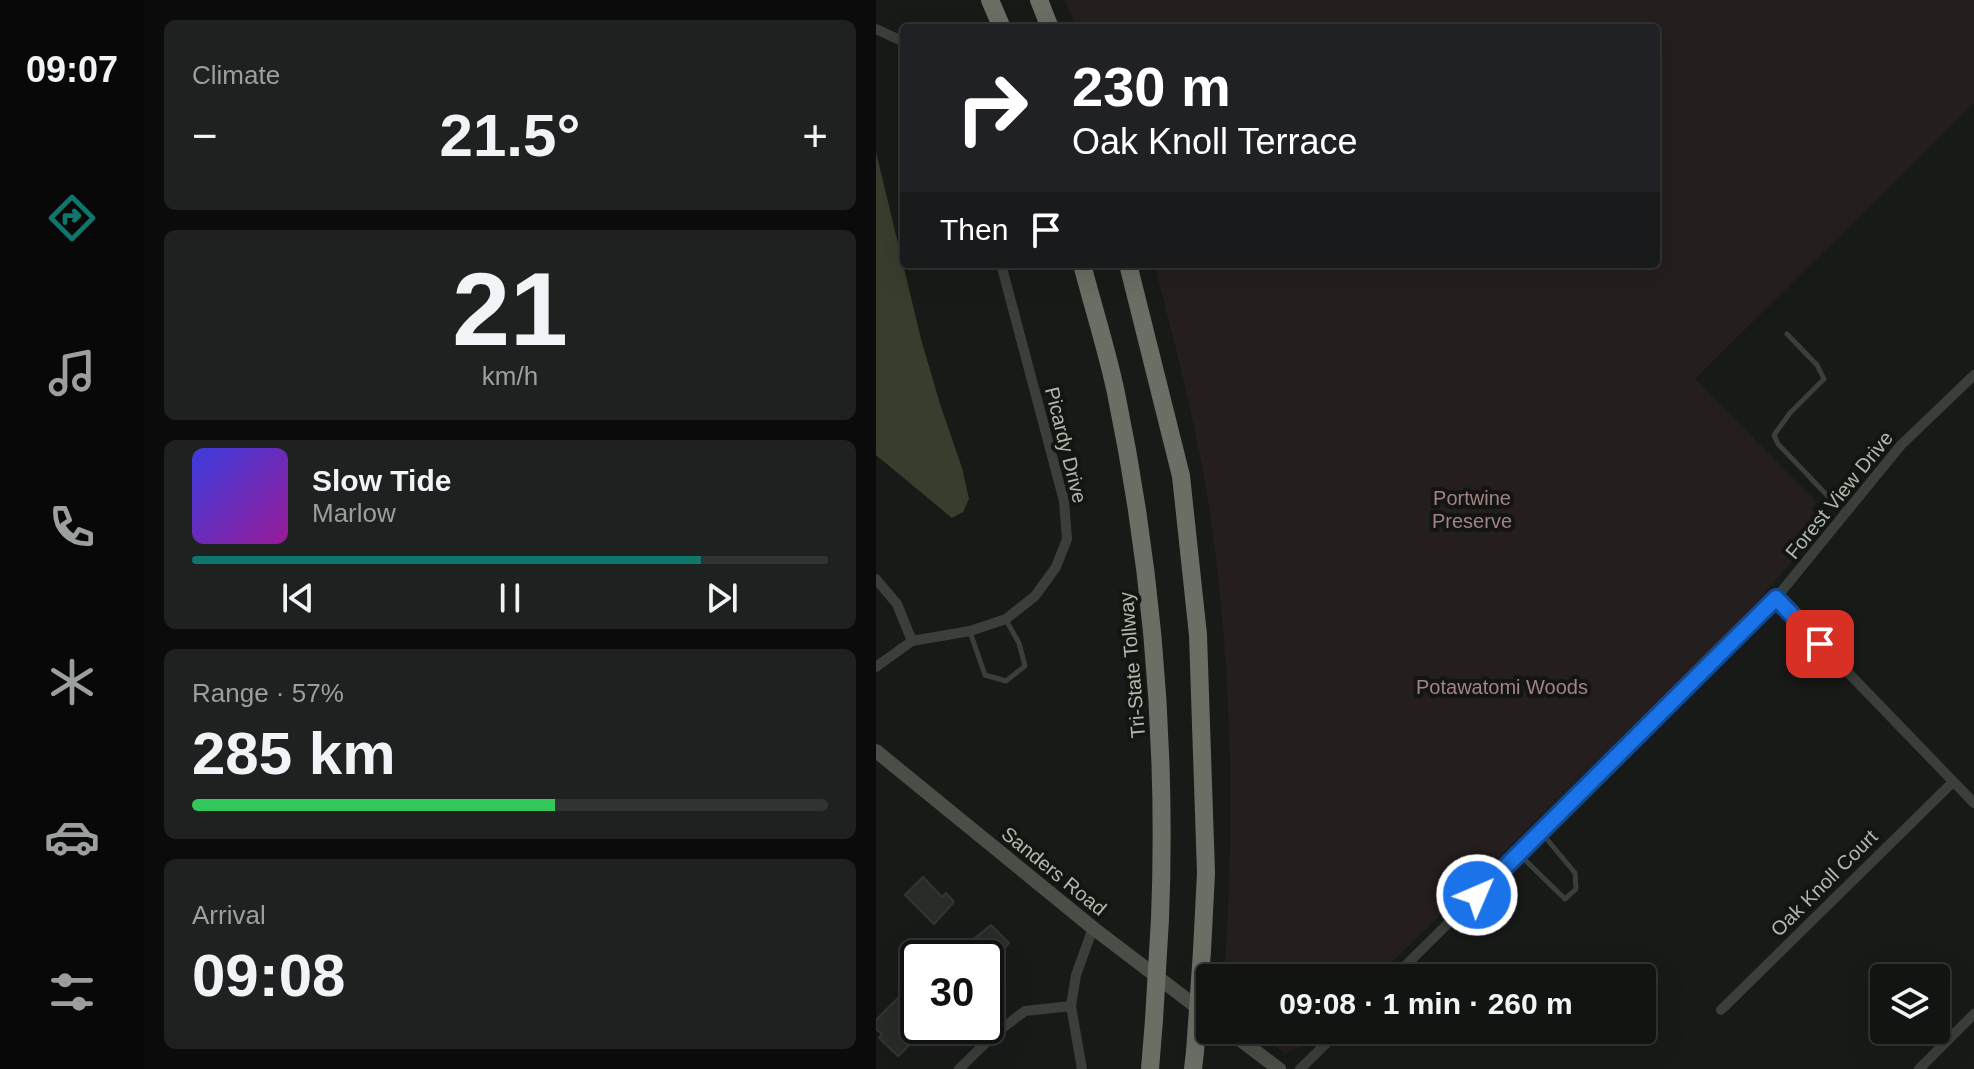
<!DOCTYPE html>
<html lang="en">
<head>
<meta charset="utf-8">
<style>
  :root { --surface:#121412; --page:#1f2120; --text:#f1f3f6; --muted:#9c9e9f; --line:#313332; --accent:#0f766e }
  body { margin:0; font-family:Helvetica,sans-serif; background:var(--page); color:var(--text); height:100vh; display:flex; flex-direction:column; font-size:30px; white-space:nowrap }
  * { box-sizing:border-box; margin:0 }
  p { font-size:26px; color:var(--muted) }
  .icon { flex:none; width:44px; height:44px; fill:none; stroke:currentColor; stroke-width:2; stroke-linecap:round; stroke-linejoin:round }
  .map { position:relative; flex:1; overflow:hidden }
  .panel { display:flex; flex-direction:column; gap:20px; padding:20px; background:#0a0b0a; width:732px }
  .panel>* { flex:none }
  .hud { position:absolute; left:24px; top:24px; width:760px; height:244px; border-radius:8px; box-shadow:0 8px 32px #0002,0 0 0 2px var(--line); background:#202124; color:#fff; overflow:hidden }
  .tools { position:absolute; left:994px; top:964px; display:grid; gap:16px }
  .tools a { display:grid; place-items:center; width:80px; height:80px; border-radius:8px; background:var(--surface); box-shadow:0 8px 32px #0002,0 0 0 2px var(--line); font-size:40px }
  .speed { position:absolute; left:24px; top:940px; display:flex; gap:16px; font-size:40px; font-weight:700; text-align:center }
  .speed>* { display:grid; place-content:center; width:104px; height:104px; border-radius:50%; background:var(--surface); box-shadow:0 8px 32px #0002,0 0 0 2px var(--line); line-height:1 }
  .speed .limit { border:4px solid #111; border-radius:12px; background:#fff; color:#111 }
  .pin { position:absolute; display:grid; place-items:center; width:68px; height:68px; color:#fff; margin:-34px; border-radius:16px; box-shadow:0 4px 12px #0006 }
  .me { position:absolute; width:88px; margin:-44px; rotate:45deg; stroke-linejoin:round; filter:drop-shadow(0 0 6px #0008) }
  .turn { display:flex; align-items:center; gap:28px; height:168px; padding:0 40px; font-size:36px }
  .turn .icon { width:104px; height:104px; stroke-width:2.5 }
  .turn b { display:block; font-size:56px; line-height:68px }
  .then { display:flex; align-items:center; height:76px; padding:0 40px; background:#0003; gap:16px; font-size:30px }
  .big { font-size:60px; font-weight:600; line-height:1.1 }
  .panel .card { flex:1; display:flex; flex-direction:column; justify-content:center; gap:12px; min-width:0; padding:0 28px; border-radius:12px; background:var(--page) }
  .panel .dial { align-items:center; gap:0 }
  .dial b { font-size:104px; line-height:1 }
  .song { display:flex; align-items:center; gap:24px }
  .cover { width:96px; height:96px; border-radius:12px; background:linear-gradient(135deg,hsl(240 70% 55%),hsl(300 70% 35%)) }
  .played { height:8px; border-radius:4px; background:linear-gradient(90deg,var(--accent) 80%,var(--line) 80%) }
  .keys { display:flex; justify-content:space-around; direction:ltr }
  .heat { display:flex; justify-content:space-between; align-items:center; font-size:44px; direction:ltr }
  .charge { height:12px; border-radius:6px; background:linear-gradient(90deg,#34c759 57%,var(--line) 0) }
  .trip { position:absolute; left:320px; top:964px; width:460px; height:80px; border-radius:8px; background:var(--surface); box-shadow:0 8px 32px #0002,0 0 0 2px var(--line); font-weight:600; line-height:80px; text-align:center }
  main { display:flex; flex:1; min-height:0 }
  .dock { display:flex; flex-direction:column; width:144px; justify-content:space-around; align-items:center; background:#070807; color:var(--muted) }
  .dock .icon { width:56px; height:56px }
  .dock .active { color:var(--accent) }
  .dock b { font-size:36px; color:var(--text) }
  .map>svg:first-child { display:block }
  .green { fill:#251e1e }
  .water { fill:#383d2e }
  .building { fill:#282b28; stroke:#323632; stroke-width:2 }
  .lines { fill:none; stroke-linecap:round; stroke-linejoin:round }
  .service { stroke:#3a3f39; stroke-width:5 }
  .minor { stroke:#3a3f39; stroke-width:10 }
  .secondary { stroke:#4a4e47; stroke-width:14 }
  .motorway { stroke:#696f65; stroke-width:18 }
  .motorway-bridge { stroke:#696f65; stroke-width:18 }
  .route-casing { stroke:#114b97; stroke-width:20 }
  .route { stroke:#1a73e8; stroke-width:14 }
  .labels { text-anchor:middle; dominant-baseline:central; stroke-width:8; stroke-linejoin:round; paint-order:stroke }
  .street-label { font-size:20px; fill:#b0b9ab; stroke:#131513 }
  .park-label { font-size:20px; fill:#a38384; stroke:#131513 }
</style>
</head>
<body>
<main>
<nav class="dock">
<b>09:07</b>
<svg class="icon active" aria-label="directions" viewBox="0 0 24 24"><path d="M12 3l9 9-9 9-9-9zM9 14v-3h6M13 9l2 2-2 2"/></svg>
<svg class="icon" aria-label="music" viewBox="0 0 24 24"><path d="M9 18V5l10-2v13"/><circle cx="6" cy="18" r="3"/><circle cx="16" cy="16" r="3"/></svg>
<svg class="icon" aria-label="phone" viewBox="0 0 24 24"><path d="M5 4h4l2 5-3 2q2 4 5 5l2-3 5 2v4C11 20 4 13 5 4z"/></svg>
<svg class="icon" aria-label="climate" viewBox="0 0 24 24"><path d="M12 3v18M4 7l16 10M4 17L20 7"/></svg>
<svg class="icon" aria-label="car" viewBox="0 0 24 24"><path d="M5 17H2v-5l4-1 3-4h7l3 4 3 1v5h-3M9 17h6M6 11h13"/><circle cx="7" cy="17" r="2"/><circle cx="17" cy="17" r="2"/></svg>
<svg class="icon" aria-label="filters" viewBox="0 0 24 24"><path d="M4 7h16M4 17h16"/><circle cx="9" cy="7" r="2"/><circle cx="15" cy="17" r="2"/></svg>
</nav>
<section class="panel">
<div class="card"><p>Climate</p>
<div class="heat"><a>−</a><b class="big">21.5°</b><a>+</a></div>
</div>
<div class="card dial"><b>21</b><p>km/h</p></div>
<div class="card">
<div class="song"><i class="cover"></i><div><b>Slow Tide</b><p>Marlow</p></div></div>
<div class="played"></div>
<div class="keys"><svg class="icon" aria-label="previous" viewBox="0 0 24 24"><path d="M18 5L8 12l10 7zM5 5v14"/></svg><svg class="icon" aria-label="pause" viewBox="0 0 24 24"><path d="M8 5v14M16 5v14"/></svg><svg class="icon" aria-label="next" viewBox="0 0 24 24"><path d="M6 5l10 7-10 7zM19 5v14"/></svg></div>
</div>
<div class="card"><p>Range · 57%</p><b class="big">285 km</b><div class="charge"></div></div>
<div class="card"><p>Arrival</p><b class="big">09:08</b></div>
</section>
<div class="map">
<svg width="1098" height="1069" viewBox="0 0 1098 1069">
  <rect width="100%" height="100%" fill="#181a18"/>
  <path class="green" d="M189 0H1098V103L819 379 941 502 936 509 949 524 864 621 500 978H348C360 815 356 644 329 482 316 409 297 336 278 264H780V28H200Z
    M380 1030H447L433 1044 409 1053Z"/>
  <path class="water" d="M0 152 45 339 64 404 86 468 93 499 87 512 76 518 0 455Z"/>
  <path class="building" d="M47 877 66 897 70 893 78 902 58 924 29 895Z
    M115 925 133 943 110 968V958H98L89 946Z
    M42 978V1026H53L22 1056 3 1038 6 1034 0 1029V1020Z"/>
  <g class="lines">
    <path class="service" d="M911 334 941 365 948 379 914 413 898 435 902 444 968 513
      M94 632 109 675 130 681 149 666 143 643 130 620
      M643 854 689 899 700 889 699 873 665 832"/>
    <path class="minor" d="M0 29 28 42
      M0 579 21 604 36 641
      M900 598 1098 803
      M0 667 36 641 94 631 130 619 159 596 180 567 191 539 188 501 125 264
      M517 978 900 598 1025 445 1098 375
      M845 1010 1077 782
      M83 1069 120 1033 149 1011 195 1006
      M206 1069 195 1006 200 975 217 928
      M424 1069 464 1030
      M1043 1069 1098 1014"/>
    <path class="secondary" d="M0 751 217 928 334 1017
      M351 1030 403 1069"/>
    <path class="motorway" d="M114 0 126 28
      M163 0 174 28
      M206 264C217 307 231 350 240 393 276 567 291 742 284 919
      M252 264 305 476 322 635 330 873 326 951
      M274 1069 278 1020
      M317 1069 319 1052"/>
    <path class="motorway-bridge" d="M278 1020 284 919
      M319 1052 326 951"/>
  </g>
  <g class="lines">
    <defs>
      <path id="route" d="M601 895 900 598 944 644"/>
    </defs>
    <use href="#route" class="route-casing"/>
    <use href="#route" class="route"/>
  </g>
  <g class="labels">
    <g class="street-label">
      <text transform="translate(190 445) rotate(76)">Picardy Drive</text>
      <text transform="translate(963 495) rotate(-51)">Forest View Drive</text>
      <text transform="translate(256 665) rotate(-95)">Tri-State Tollway</text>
      <text transform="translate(178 871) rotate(39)">Sanders Road</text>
      <text transform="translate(948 883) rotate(-45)">Oak Knoll Court</text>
    </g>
    <g class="park-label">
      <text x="596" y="498">Portwine<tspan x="596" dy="23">Preserve</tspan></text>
      <text x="626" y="687">Potawatomi Woods</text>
    </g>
  </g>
</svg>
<div class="tools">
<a><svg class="icon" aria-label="layers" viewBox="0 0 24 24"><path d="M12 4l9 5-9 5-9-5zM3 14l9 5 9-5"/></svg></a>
</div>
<div class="speed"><div class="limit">30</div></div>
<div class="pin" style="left:944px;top:644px;background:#d93025"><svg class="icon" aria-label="arrive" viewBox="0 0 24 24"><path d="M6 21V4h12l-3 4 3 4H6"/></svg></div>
<svg class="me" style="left:601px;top:895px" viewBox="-20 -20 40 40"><circle r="17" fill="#1a73e8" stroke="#fff" stroke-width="3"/><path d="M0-11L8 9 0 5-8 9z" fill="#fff"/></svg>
<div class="trip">09:08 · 1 min · 260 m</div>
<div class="hud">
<div class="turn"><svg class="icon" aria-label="right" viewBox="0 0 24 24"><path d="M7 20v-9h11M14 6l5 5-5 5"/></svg><div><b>230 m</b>Oak Knoll Terrace</div></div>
<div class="then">Then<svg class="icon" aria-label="arrive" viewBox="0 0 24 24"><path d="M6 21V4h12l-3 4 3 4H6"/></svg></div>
</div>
</div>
</main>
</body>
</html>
